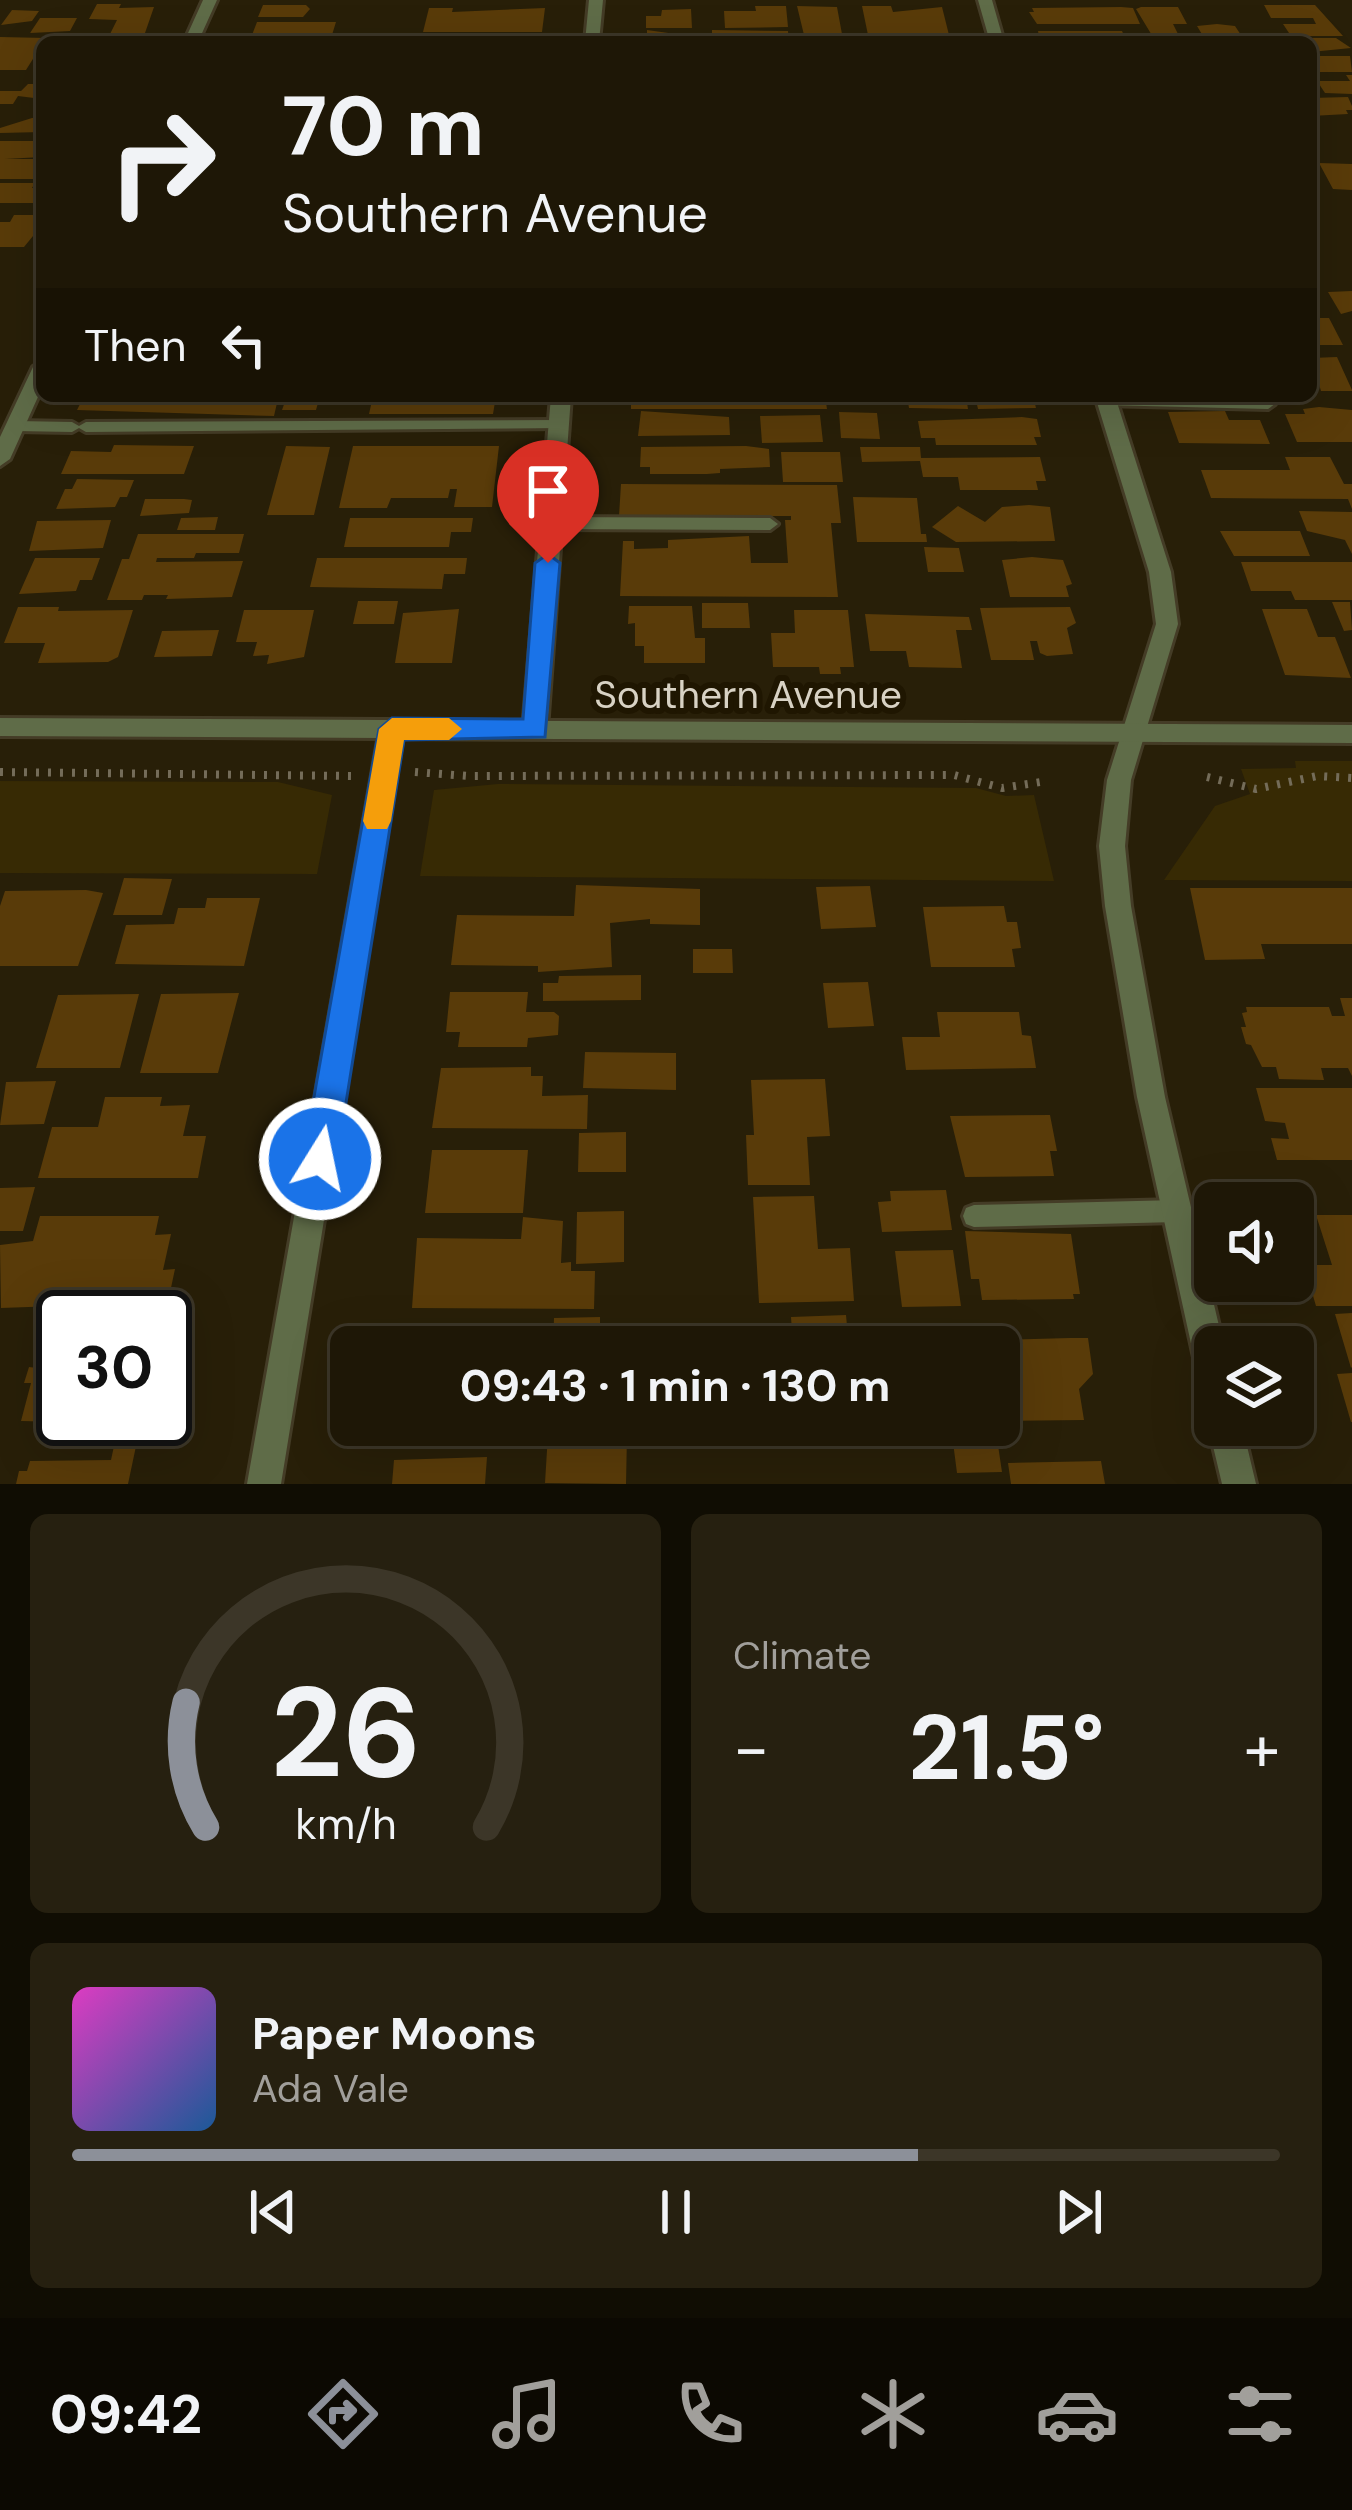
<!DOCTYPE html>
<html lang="en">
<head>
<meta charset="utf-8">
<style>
  :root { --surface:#1e1706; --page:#262010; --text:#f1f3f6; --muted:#a19f9b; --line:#3c3628; --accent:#8c9099 }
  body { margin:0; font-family:"DM Sans",sans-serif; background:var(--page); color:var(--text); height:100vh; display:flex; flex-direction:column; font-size:45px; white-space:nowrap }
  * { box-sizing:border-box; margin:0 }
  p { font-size:39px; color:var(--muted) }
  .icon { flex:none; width:66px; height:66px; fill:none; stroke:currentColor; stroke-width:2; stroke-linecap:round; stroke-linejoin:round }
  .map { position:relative; height:1484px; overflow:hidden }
  .drawer { display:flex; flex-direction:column; gap:30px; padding:30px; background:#100d03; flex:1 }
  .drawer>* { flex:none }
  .guide { position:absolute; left:36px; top:36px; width:1281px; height:366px; border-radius:18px; box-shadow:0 12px 48px #0002,0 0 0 3px var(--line); background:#1e1706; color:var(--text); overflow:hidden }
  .buttons { position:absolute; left:1194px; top:1182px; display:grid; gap:24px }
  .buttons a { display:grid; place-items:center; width:120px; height:120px; border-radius:18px; background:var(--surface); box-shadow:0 12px 48px #0002,0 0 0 3px var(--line); font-size:60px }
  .speed { position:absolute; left:36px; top:1290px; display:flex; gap:24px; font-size:60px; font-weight:700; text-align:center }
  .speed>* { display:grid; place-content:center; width:156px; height:156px; border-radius:50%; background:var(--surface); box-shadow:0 12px 48px #0002,0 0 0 3px var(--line); line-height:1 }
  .speed .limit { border:6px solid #111; border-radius:18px; background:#fff; color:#111 }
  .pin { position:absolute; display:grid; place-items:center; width:102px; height:102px; color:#fff; margin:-123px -51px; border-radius:50% 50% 50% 0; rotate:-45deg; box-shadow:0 0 12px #0007 }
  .pin .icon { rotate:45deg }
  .me { position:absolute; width:132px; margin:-66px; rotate:10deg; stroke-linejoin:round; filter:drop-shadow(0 0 9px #0008) }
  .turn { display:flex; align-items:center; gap:42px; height:252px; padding:0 48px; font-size:54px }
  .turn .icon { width:156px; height:156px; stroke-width:2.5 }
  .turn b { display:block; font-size:84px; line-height:102px }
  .then { display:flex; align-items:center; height:114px; padding:0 48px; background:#0003; gap:24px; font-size:45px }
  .big { font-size:90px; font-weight:700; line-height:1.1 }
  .drawer .card { flex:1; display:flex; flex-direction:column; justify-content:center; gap:18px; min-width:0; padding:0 42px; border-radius:18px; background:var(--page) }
  .drawer .dial { align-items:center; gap:0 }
  .dial svg { height:312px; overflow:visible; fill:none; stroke:var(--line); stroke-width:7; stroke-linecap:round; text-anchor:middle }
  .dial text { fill:var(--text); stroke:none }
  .song { display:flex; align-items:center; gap:36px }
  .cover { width:144px; height:144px; border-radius:18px; background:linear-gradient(135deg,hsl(310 70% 55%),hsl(210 70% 35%)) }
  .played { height:12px; border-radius:6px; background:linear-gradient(90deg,var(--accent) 70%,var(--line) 70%) }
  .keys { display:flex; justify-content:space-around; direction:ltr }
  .heat { display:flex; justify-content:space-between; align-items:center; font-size:66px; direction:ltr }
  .drawer .tiles { flex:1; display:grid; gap:30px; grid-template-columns:1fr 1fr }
  .card:last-child { grid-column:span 2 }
  .trip { position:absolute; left:330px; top:1326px; width:690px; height:120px; border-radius:18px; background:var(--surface); box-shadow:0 12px 48px #0002,0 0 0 3px var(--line); font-weight:700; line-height:120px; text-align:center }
  .tab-bar { display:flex; height:192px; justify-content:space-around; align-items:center; background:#0c0902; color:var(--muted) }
  .tab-bar .icon { width:84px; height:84px }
  .tab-bar .selected { color:var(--accent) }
  .tab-bar b { font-size:54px; color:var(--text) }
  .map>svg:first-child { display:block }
  .green { fill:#372a04 }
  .building { fill:#593b09 }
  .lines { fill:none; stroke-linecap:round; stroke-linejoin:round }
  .service-casing { stroke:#443c26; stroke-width:6 }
  .minor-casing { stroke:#443c26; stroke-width:6 }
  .tertiary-casing { stroke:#443c26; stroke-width:6 }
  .path { stroke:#746c59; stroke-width:8; stroke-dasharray:3 9; stroke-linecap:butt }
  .service { fill:#5f6c48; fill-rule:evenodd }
  .minor { fill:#5f6c48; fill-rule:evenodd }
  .tertiary { fill:#5f6c48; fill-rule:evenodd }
  .route { fill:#1a73e8; stroke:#114b97; stroke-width:3 }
  .slow { fill:#f59e0b }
  .labels { text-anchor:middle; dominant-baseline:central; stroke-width:12; stroke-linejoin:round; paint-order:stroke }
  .street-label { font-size:39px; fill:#d8d2c4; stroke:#1f1601 }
</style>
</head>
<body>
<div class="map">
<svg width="1352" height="1484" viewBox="0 0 1352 1484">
  <rect width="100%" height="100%" fill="#281f08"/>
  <path class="green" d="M1295 761H1352V881L1164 880 1215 806 1250 794 1241 769 1296 768Z
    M0 781 278 782 332 795 317 874 0 873Z
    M498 784 976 788 1006 796 1034 795 1054 881 420 876 434 790Z"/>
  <path class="building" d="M97 4H121L119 8 154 7 145 33 110 34 117 20 89 19Z
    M263 5H306L310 9 303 17H258Z
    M1264 5H1315L1343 36H1291L1283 24H1316L1313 18H1271Z
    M755 6H786L788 27 725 28 724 11H756Z
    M797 6 837 7 842 34 804 35Z
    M862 6H891L893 12 942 7 949 35H868Z
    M1121 7 1133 8 1140 24H1037L1029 12H1034L1032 8Z
    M1141 7H1178L1187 24H1173L1182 42H1156L1136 9Z
    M429 8H453L452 12 545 8 542 32H423Z
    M691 9 692 28H646V16H661L662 10Z
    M12 10 39 11 32 21 1 25Z
    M40 18H77L70 31 30 33Z
    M257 22H336L332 35H252Z
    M1217 24 1235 26 1241 35 1203 36 1197 26Z
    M647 30 690 36V42H647Z
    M712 30 788 31 789 42 712 40Z
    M1038 31H1122L1127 42H1040Z
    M0 37 46 38 26 70H0Z
    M452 37H542L541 42H451Z
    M1311 38H1336L1351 48 1311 52Z
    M1311 56H1350L1352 72H1316Z
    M1346 75H1352V94L1325 93 1317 81H1350Z
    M28 84H42V99L18 96 13 104H0V91H21Z
    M1348 97 1352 106V110H1346L1348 114 1311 116V98Z
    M32 118H42V132L0 133V128Z
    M0 141H42V157L5 159H42V174L37 179H0Z
    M1319 163 1352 164V190L1333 189Z
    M0 183H35L32 188H42V203H0Z
    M14 215H42V225L24 247H0V222H10Z
    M1352 291V311L1341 314 1328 292Z
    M1311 318H1329L1343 345H1311Z
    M1337 357 1352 390V391H1321L1311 358Z
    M84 396H276L277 403 274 416 77 410Z
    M287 396H320L316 410H282Z
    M373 396H496L493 414H369Z
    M631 396H825L827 409H631Z
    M839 396H897L899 405H840Z
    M907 396H966L968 409 909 408Z
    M975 396H1033L1036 408 978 409Z
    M1319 407 1352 410V442H1297L1285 414H1305L1303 409Z
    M641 411 729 417 730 435 638 436Z
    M1225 411 1229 420H1260L1270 444 1179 443 1168 412Z
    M839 412 877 413 880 439 841 438Z
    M820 415 823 442 762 443 760 416Z
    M1022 417 1037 419 1041 437H1034L1037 445H936L935 438H921L918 421Z
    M114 445 194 446 184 474H61L71 451 111 452Z
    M286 446 330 447 314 515H267Z
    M353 446H499L492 507H454L457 489H450L448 498H391L387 508H339Z
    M746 446 769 449 770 467 720 469V473L707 474H650V467H640L641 447Z
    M860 447H920L921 458 1040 457 1046 481H1036L1038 490H960L958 477H923L920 461 862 462Z
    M781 452H840L843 482H783Z
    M1285 457H1330L1344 484H1352V509L1348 499 1211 498 1201 470H1290Z
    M77 479 134 480 127 497H120L115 507 56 509 65 489H72Z
    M621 484 837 485 841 523H831L838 597 620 596 623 541H634V549L668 548V540L749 536 751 563H788L785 520H791V516H619Z
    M853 497 917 498 921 534H926L927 542H857Z
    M145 499H184L192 500 189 513 140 516Z
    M1029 505 1050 507 1055 541 956 542 932 527 958 506 985 522 1002 507Z
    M1299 511 1352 512V554L1345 540 1307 531Z
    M218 517 215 530H177L181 518Z
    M350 518H473L471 532H451L449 547H344Z
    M111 520 103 548 29 551 37 521Z
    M1220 531H1300L1310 556H1234Z
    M138 534H244L239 553H196L194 558H157L156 562 243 561 232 597 166 599 168 595H144L142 600H107L122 559H129Z
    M924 547 959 548 964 572H928Z
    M1032 557 1063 560 1072 584 1066 586 1069 597H1010L1002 560Z
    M35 558H100L92 580H80L76 591 19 594Z
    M317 558H467L465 574H444L442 589 310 587Z
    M1241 562H1352V600H1295L1291 591H1251Z
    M358 601H398L394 624H353Z
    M1332 602H1350L1352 630 1344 631Z
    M702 603H748L750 628H702Z
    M629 606H692L695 638H705V663H644V646H635V623L628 624Z
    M18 607H59L58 611 133 610 118 657 108 662 38 663 45 643H4Z
    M1070 607 1076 623 1067 628 1073 654 1047 656 1040 653 1037 641H1030L1034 660H991L980 608Z
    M459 609 452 663H395L403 613Z
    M1262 609H1307L1318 637H1335L1351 678 1285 675Z
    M244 610H314L304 657 267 664 269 655 253 656 257 642H236Z
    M794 610H848L854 667H840L841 674H820L819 667H773L771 633H795Z
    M865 614 969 617 972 630H956L962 668 909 667 906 651H870Z
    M219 630 212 656 154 657 162 631Z
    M124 878 172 879 162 915H113Z
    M576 885 700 889V925L650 924V919L610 923 612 967 538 972V966L451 965 457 915 574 916Z
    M870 886 876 927 821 929 816 887Z
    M1190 888H1352V944H1261L1265 959 1205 960Z
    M86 890 103 893 78 966H0V906L5 891Z
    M207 898H260L244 966 115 964 126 925 174 924 178 908H205Z
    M1004 906 1007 922H1017L1021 948 1012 949 1015 967H931L923 907Z
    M693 949H732L733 973H693Z
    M641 975V1000L543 1001V983H558L559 976Z
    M868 982 874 1026 828 1028 823 983Z
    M450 992H528L526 1012H554L559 1016 558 1035 528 1038 527 1047H458L460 1032H446Z
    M239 993 218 1073H140L161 994Z
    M139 994 120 1068H36L58 995Z
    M1340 998H1352V1076L1348 1068H1321L1324 1080 1279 1079 1276 1067H1262L1251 1045 1246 1044 1241 1027H1246L1242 1013 1247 1012 1246 1007H1329L1332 1016H1345Z
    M937 1012H1019L1022 1035 1031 1036 1036 1068 906 1070 902 1037H940Z
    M585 1052 676 1053V1090L583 1088Z
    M531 1067V1076H543L542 1096 588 1095 587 1129 432 1128 441 1068Z
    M825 1079 830 1136 807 1137 810 1185H748L746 1135H754L751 1080Z
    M56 1081 44 1124 0 1125 6 1082Z
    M1256 1088H1352V1160H1277L1271 1138 1289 1139 1285 1123 1265 1121Z
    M105 1097H162L160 1106 190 1105 183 1136H206L198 1178H38L52 1127H98Z
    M1050 1115 1057 1151H1050L1054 1176 965 1177 950 1116Z
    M626 1132V1172H578L579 1133Z
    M432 1150H528L523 1213H425Z
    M35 1187 23 1231H0V1188Z
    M946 1190 952 1230 882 1232 878 1202 891 1201 890 1191Z
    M814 1196 818 1249 850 1248 854 1301 759 1303 753 1197Z
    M624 1211V1262L576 1264 577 1212Z
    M1316 1215H1352V1306H1316L1304 1265H1332Z
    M40 1216H159L155 1235 171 1234 163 1270 175 1269 168 1302 1 1308 0 1245 33 1241Z
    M523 1217 563 1221 561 1263 571 1262V1271H595L594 1309 412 1308 417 1238 521 1239Z
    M965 1231 1071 1234 1080 1294H1073L1074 1299 982 1300 979 1279H971Z
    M953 1250 961 1306 902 1307 895 1251Z
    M1352 1313V1367L1351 1368 1335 1314Z
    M846 1315 849 1347H793L791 1317Z
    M600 1317V1347H553L554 1318Z
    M1070 1338H1088L1093 1374 1079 1389 1084 1420 999 1421 1003 1370 998 1340Z
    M497 1340V1347H407V1341Z
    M39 1361H63V1422L21 1421 31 1383H24L29 1367 37 1368Z
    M1352 1373V1422H1351L1337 1374Z
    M995 1425 1002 1472 957 1473 951 1427Z
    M117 1432H139L128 1484H16L19 1471H27L30 1461 111 1460Z
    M548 1434 627 1435 626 1484 545 1483Z
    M487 1457 485 1484H392L394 1460Z
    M1101 1461 1105 1484H1011L1008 1463Z"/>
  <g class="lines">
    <defs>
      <path id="service" d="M1107 397 1268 399 1275 404 1268 409 1102 405V399Z
        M558 420 565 425 563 428 86 432 79 428 72 432 16 431 9 426 16 421 72 422 79 426 86 422Z
        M551 517 770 518 778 524 770 530 551 529 543 523Z
        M1177 1200 1185 1203 1188 1211 1185 1219 1177 1222 974 1227 966 1224 963 1216 966 1208 974 1205Z"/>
      <path id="minor" d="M203 0H217L198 42H184Z
        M589 0H603L599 42H585Z
        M978 0H992L1004 42H990Z
        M42 361V388L10 459 0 466V437L33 367Z
        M551 396H571L547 729 543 736H527L523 729Z
        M1095 396H1115L1171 572 1178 624 1131 780 1125 846 1131 906 1165 1097 1224 1347H1215V1396L1203 1392 1199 1380 1137 1097 1105 906 1099 846 1107 780 1156 624 1149 572Z
        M392 720 400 722 404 729 281 1484H247L380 729 384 722Z
        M1215 1412V1425H1242L1256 1484H1222L1208 1425Z"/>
      <path id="tertiary" d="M0 718 1352 725V743L0 736Z"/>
    </defs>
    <use href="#service" class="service-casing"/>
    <use href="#minor" class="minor-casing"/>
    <use href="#tertiary" class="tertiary-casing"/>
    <path class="path" d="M0 772 352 776
      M415 772 468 776 954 775 1002 788 1047 781
      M1207 777 1256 789 1317 776 1352 778"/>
    <use href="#service" class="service"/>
    <use href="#minor" class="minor"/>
    <use href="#tertiary" class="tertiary"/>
  </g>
  <path class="route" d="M548 554 560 563 545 737 404 740 337 1159 332 1170 320 1175 308 1170 303 1159 379 729 392 718 523 719 535 563Z"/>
  <path class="slow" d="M392 718H449L462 729 449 740H404L391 821 387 829H367L363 821 379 729Z"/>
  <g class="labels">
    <g class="street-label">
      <text x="748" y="694">Southern Avenue</text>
    </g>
  </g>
</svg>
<div class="buttons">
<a><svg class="icon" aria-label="sound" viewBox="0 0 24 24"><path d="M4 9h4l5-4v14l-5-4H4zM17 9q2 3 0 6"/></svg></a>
<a><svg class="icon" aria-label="layers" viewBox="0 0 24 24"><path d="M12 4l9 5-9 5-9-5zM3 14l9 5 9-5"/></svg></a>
</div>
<div class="speed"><div class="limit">30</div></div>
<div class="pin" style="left:548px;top:563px;background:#d93025"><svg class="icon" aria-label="arrive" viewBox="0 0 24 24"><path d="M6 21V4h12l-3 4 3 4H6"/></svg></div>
<svg class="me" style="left:320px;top:1159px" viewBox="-20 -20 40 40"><circle r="17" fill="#1a73e8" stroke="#fff" stroke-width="3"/><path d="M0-11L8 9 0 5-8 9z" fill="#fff"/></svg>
<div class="trip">09:43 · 1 min · 130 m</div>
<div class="guide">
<div class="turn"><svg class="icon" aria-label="right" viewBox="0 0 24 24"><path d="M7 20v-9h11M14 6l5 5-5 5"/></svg><div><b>70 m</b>Southern Avenue</div></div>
<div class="then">Then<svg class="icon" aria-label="left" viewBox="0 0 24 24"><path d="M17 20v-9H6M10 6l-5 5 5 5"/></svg></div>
</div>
</div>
<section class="drawer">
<div class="tiles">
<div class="card dial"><svg viewBox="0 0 100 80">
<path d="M14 69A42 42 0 1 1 86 69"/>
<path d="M14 69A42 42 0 0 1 9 37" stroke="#8c9099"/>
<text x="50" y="56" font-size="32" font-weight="700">26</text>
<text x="50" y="72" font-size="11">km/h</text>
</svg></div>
<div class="card"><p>Climate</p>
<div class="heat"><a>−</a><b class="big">21.5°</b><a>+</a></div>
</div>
<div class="card">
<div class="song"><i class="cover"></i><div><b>Paper Moons</b><p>Ada Vale</p></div></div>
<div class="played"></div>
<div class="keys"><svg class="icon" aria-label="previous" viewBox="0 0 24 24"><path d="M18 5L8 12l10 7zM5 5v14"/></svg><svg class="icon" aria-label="pause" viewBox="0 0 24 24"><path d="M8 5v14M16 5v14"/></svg><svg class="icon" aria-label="next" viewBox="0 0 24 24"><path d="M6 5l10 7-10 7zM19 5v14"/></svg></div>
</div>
</div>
</section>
<nav class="tab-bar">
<b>09:42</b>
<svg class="icon selected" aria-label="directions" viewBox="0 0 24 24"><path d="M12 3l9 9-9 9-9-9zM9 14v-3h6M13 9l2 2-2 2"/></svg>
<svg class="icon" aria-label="music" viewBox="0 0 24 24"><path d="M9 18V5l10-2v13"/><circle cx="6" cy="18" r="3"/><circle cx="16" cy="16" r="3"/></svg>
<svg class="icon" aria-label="phone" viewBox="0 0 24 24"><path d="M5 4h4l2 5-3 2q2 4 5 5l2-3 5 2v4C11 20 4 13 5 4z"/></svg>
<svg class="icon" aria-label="climate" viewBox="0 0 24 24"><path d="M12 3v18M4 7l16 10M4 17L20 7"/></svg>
<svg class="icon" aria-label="car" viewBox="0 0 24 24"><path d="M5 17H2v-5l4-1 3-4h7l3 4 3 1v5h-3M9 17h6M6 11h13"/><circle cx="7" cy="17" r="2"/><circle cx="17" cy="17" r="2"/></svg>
<svg class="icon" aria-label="filters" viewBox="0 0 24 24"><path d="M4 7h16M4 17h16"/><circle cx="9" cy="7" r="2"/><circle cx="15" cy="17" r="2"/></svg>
</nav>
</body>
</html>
